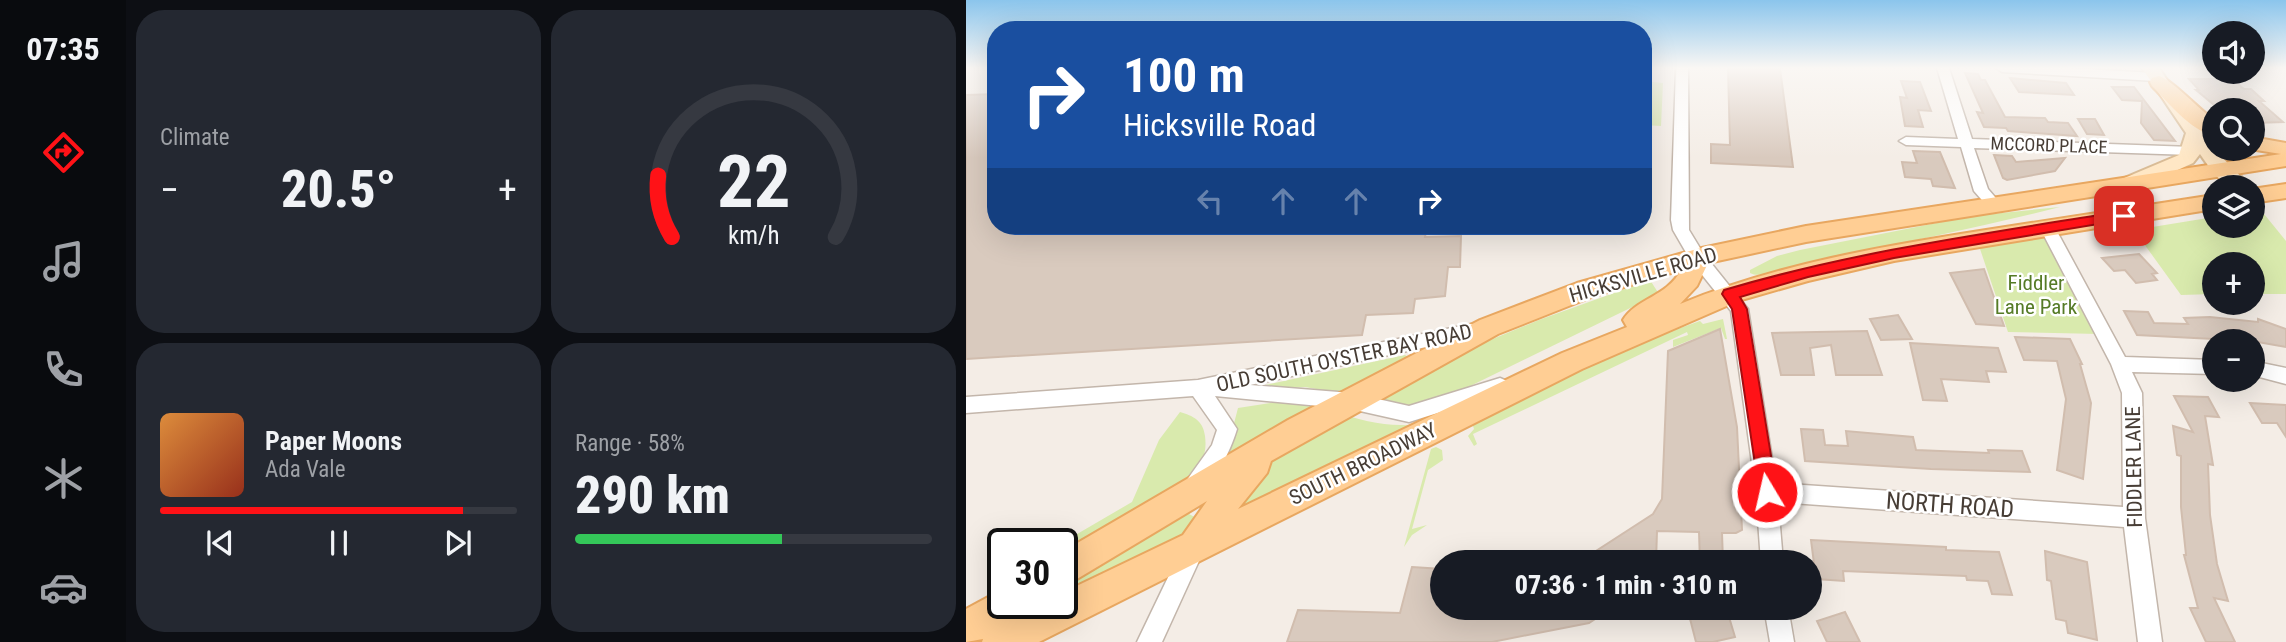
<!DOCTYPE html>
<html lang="en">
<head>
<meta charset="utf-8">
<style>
  :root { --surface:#171b24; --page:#242831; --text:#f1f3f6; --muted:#9ea1a6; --line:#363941; --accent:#ff1217 }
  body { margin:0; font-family:"Roboto Condensed",sans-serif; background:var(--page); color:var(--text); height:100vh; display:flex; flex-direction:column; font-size:26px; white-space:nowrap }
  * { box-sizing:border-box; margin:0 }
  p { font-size:23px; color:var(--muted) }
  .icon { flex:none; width:38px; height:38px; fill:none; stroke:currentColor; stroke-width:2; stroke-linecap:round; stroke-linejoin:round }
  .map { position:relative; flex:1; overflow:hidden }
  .side { display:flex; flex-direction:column; gap:10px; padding:10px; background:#0d0f14; width:840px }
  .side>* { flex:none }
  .hud { position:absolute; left:21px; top:21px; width:665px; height:214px; border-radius:28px; box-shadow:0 7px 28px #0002; background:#1a4fa0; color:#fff; overflow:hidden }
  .fabs { position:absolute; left:1236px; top:21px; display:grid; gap:14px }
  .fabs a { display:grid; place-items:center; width:63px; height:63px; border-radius:50%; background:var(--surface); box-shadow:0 7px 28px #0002; font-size:35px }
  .speed { position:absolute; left:21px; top:528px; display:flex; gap:14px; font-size:35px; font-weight:700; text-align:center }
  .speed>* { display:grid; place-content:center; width:91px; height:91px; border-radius:50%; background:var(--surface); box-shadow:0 7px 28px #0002; line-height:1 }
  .speed .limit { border:4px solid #111; border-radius:10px; background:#fff; color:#111 }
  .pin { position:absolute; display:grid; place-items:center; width:60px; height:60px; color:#fff; margin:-30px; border-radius:14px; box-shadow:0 4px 10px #0006 }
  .me { position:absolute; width:77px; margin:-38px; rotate:351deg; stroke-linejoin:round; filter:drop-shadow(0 0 5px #0008) }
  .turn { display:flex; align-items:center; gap:24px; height:147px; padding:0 21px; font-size:32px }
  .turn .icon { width:91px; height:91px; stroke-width:2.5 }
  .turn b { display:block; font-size:49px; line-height:60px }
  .lanes { display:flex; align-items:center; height:66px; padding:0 21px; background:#0003; justify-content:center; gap:35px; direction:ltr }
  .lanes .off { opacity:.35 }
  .big { font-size:52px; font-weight:800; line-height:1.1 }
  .side .tile { flex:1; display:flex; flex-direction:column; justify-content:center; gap:10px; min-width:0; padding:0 24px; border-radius:28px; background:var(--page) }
  .side .dial { align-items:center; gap:0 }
  .dial svg { height:182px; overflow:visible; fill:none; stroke:var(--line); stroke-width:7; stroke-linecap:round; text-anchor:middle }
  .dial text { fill:var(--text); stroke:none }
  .song { display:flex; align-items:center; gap:21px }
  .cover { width:84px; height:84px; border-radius:10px; background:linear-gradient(135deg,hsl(30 70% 55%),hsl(10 70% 35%)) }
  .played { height:7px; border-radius:4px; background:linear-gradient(90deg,var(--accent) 85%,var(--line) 85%) }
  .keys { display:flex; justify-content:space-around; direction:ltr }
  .heat { display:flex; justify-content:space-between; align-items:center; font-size:38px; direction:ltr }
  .charge { height:10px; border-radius:5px; background:linear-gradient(90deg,#34c759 58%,var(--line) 0) }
  .side .tiles { flex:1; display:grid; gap:10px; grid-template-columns:repeat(2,1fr) }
  .trip { position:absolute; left:464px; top:550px; width:392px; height:70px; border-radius:35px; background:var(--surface); box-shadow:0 7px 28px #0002; font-weight:800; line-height:70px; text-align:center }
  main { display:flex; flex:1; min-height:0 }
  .tab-bar { display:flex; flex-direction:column; width:126px; justify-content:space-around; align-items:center; background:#090b0e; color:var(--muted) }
  .tab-bar .icon { width:49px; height:49px }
  .tab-bar .selected { color:var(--accent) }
  .tab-bar b { font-size:32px; color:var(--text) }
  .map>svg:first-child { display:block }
  .green { fill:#d9eaad }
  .building { fill:#d9cabe; stroke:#d1bdae; stroke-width:2 }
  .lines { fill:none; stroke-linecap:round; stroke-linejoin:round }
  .street-casing { stroke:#c3b6ab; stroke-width:3 }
  .secondary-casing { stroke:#d9bc96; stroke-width:4 }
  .primary-casing { stroke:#e8a760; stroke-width:4 }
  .street { fill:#fff; fill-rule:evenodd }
  .secondary { fill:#ffe7c5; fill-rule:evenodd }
  .primary { fill:#ffce94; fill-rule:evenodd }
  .route { fill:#ff1217; stroke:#a60c0f; stroke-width:2 }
  .labels { text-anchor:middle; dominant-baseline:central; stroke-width:5; stroke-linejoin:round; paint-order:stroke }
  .far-street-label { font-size:18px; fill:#473d35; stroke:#fff }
  .street-label { font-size:21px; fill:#473d35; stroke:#fff }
  .park-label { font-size:21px; fill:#557b26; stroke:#fff }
  .near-street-label { font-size:24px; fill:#473d35; stroke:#fff }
</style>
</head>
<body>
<main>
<nav class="tab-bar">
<b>07:35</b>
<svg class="icon selected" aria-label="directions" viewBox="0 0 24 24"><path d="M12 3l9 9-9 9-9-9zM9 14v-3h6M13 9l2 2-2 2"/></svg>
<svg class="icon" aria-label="music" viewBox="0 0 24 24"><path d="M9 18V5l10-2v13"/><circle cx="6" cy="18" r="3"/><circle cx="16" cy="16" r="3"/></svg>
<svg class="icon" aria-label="phone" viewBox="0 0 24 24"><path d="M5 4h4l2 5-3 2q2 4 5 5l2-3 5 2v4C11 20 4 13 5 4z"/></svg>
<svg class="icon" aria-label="climate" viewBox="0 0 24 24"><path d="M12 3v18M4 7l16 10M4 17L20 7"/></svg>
<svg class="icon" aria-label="car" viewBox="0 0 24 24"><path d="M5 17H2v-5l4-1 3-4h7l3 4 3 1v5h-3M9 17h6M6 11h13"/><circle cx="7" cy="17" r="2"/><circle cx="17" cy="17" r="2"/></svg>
</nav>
<section class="side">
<div class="tiles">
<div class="tile"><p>Climate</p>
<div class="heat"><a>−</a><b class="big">20.5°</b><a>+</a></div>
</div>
<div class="tile dial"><svg viewBox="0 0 100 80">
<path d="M14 69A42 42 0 1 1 86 69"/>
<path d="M14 69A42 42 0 0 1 8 42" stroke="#ff1217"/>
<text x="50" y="56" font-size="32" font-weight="700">22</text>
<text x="50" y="72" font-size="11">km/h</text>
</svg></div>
<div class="tile">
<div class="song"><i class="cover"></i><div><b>Paper Moons</b><p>Ada Vale</p></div></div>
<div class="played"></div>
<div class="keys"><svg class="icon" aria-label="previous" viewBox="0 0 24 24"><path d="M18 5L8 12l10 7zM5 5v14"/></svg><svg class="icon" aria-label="pause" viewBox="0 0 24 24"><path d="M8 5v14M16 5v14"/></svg><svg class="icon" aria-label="next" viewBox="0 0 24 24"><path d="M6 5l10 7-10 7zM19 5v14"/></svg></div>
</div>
<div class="tile"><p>Range · 58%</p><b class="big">290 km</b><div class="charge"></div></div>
</div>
</section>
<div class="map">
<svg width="1320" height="642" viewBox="0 0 1320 642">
  <rect width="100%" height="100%" fill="#f4ede6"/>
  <path class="green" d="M677 81 697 83 695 126 677 125Z
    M1094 207C1012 228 929 244 846 262 831 265 796 280 784 273V270L811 256 834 250 1006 216Z
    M1294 209 1320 241V294H1286V264H1248V294L1215 295 1168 230 1248 217V226H1286V210Z
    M1078 232 1133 334 1042 332 1012 243Z
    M684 280 693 294 490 393 442 408 419 402 418 395 493 353 573 320Z
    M757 319 761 339H759L755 328 707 347V340L722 335 721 332 507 434 511 444 508 446 502 436 508 429 506 423C580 386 655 348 734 321L737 324Z
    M439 355 442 357 373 393 339 387 296 390 290 387Z
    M311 402H340L349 407 262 457 260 454 272 408Z
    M214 412C227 416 237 420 239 436 240 445 240 453 235 462 218 493 130 536 96 556V544H94L166 502 193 440Z
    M377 414C404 424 427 426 456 425L272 513 268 502 297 466Z
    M470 447 476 450 477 460 462 470 446 529 461 525 446 535 438 547 465 449Z
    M223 514 234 520 226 534 96 600V582L204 517Z"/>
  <path class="building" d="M762 68H814L827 167 745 163V144L764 145Z
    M999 73 1012 74 1015 80H1019L1039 117 1079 118 1082 122 1102 123 1111 136 1042 131 1040 128 1018 127 1011 112 1017 113Z
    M1044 78 1100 83 1108 95 1053 92Z
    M1223 79H1266L1278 89H1285L1298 101H1293L1317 122 1286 123V110H1254L1230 90H1233Z
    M935 81 954 82 965 111 952 110 957 127 939 126 934 97 941 98Z
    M1146 87H1168L1209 141 1188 140 1175 123 1176 101 1156 100Z
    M30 94V226H461L459 237 495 236 494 267H482L479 296 449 299 447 313 400 315 396 335 0 359V95Z
    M1112 119H1129L1138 135 1121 134Z
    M947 151 974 152 989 188 967 186 965 179 939 177 936 162 951 163Z
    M1028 155 1046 156 1050 162 1099 158 1089 171 1041 180 1037 178Z
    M1173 254 1191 273 1186 274 1191 280 1170 283 1159 270 1148 271 1136 258Z
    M1018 269 1038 326 1010 324 984 273Z
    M1158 311 1182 312 1188 323 1222 324 1218 318 1244 317 1292 322V319L1320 329V347L1286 341 1171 335Z
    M932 315 946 339 915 340 904 319Z
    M754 329 771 427 776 530 770 533H756L757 562H734L733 532 691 531 690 562H613L687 514 696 499 702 351Z
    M901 331 916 375H870L865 345 844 348 848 375H815L806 333Z
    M1049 337 1104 339 1116 364H1114L1125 403 1117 479 1091 470 1100 399 1091 361 1058 360Z
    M944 343 1032 348 1040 372 1020 371 1023 382 975 379 981 401 957 400Z
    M1208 396 1242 397 1253 417 1239 416 1247 465 1242 464 1244 515 1251 564 1262 601 1248 598 1269 642H1240L1224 608H1232L1218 555H1220L1215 507V456L1211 455 1207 426 1227 432Z
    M1284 403 1320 405V437L1311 423H1296Z
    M835 429 857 430 859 445 882 446 880 431 947 437 950 450 1023 453 1022 450 1056 451 1064 472 965 469 839 461Z
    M845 540 980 547V550L1033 552 1046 595 1026 594 1022 581 1001 580 1000 576 877 571 878 581 850 579Z
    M1079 551 1121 562 1131 640 1102 633 1100 621 1090 619 1085 581 1081 580Z
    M446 567 476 569V607H647L623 623 526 642H321L332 610 434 613Z
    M721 607H760L769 637 747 642H730Z
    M879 612 894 642H861L851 621Z"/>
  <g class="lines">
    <defs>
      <path id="street" d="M710 68H722L723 230 737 253 782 309 810 483 1157 507 1156 393 1145 364 1074 228 1077 224H1087L1159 357 1248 360V374L1166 372 1176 393 1179 518 1196 642H1172L1158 527 812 502 817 562H795L790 492 765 311 725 261 707 230 705 220Z
        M971 68H983L1006 139 1226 147 1233 151 1226 155 1008 148 1022 189 1035 204 1032 207H1022L1008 191 995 147 940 145 933 141 940 137 992 139Z
        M1030 68H1100L1190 73 1196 77 1190 81 1036 72Z
        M505 324 511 326 514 331 511 336 284 385 385 393 443 406 534 378 541 381 543 386 541 391 443 422 385 409 249 396 271 429C265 449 249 486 228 493L221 491 218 484 246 445 251 430 227 396 0 413V397L232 380Z
        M1286 361 1320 368V384L1286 375Z
        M227 539 235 542 238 550 196 642H171L219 542Z
        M798 607H822L828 642H804Z"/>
      <path id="secondary" d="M1176 68H1193L1248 149 1285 187H1263L1248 174 1234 154 1227 163 1170 189H1156L1153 184 1156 179 1213 155 1220 133Z"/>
      <path id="primary" d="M1193 76C1205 79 1235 111 1248 120V136C1224 130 1203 103 1186 86L1184 82 1186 78Z
        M1286 137 1320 143V166L840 242 742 263 731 286 714 304C812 264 917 246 1020 230 1096 218 1172 207 1248 195V209L928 261 842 281 772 301 616 369 73 642H16L17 639 0 642V609L37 589V604H60L56 612 74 604H96V593L217 535 241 501 96 588V552L322 420 514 320 611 283 731 249 840 226 1315 154 1284 149ZM715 270C702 296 669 299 657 320L661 327 596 353 272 509 301 473 305 461 532 334 628 296Z
        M1320 184V198L1286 203V189Z"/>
    </defs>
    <use href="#street" class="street-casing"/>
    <use href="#secondary" class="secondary-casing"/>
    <use href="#primary" class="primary-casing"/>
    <use href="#street" class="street"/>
    <use href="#secondary" class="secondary"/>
    <use href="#primary" class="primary"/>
  </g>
  <linearGradient id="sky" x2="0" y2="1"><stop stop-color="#8bc5ec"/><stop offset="0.43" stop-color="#faf7f4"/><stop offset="1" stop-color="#faf7f4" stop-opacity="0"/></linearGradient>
  <rect width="1320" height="158" fill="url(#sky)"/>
  <path class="route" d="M1158 211 1163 213V219L928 258 842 277 774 297 781 309 811 492 808 498 801 501 794 498 766 309 756 294 758 290C889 251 1023 233 1158 211Z"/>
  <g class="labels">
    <g class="far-street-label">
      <text transform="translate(1083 145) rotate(2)">MCCORD PLACE</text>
    </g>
    <g class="street-label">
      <text transform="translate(677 275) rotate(-16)">HICKSVILLE ROAD</text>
      <text transform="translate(378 358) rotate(-12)">OLD SOUTH OYSTER BAY ROAD</text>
      <text transform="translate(397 464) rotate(-26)">SOUTH BROADWAY</text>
      <text transform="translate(1168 467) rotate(-91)">FIDDLER LANE</text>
    </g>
    <g class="park-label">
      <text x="1070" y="283">Fiddler<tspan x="1070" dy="24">Lane Park</tspan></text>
    </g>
    <g class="near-street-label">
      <text transform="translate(984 505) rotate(4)">NORTH ROAD</text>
    </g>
  </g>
</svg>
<div class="fabs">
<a><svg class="icon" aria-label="sound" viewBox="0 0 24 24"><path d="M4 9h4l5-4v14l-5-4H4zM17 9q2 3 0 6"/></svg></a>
<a><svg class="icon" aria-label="search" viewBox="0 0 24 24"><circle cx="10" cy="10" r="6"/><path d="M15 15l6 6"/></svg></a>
<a><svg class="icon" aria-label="layers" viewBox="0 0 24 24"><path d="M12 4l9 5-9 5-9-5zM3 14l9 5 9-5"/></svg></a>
<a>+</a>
<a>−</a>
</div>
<div class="speed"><div class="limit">30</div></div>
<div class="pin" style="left:1158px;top:216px;background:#d93025"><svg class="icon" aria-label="arrive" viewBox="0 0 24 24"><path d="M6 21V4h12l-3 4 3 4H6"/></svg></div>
<svg class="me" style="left:801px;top:492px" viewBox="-20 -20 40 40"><circle r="17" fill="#ff1217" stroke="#fff" stroke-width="3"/><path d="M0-11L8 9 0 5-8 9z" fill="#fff"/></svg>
<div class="trip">07:36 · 1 min · 310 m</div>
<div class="hud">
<div class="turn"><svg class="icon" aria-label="right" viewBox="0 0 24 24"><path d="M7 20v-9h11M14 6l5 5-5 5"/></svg><div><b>100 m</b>Hicksville Road</div></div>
<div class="lanes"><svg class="icon off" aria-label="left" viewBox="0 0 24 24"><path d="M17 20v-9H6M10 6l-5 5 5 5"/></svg><svg class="icon off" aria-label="ahead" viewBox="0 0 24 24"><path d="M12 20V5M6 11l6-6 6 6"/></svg><svg class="icon off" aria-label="ahead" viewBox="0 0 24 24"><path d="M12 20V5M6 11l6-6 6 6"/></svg><svg class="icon" aria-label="right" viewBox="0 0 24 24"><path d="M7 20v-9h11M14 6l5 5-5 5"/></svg></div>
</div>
</div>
</main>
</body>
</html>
